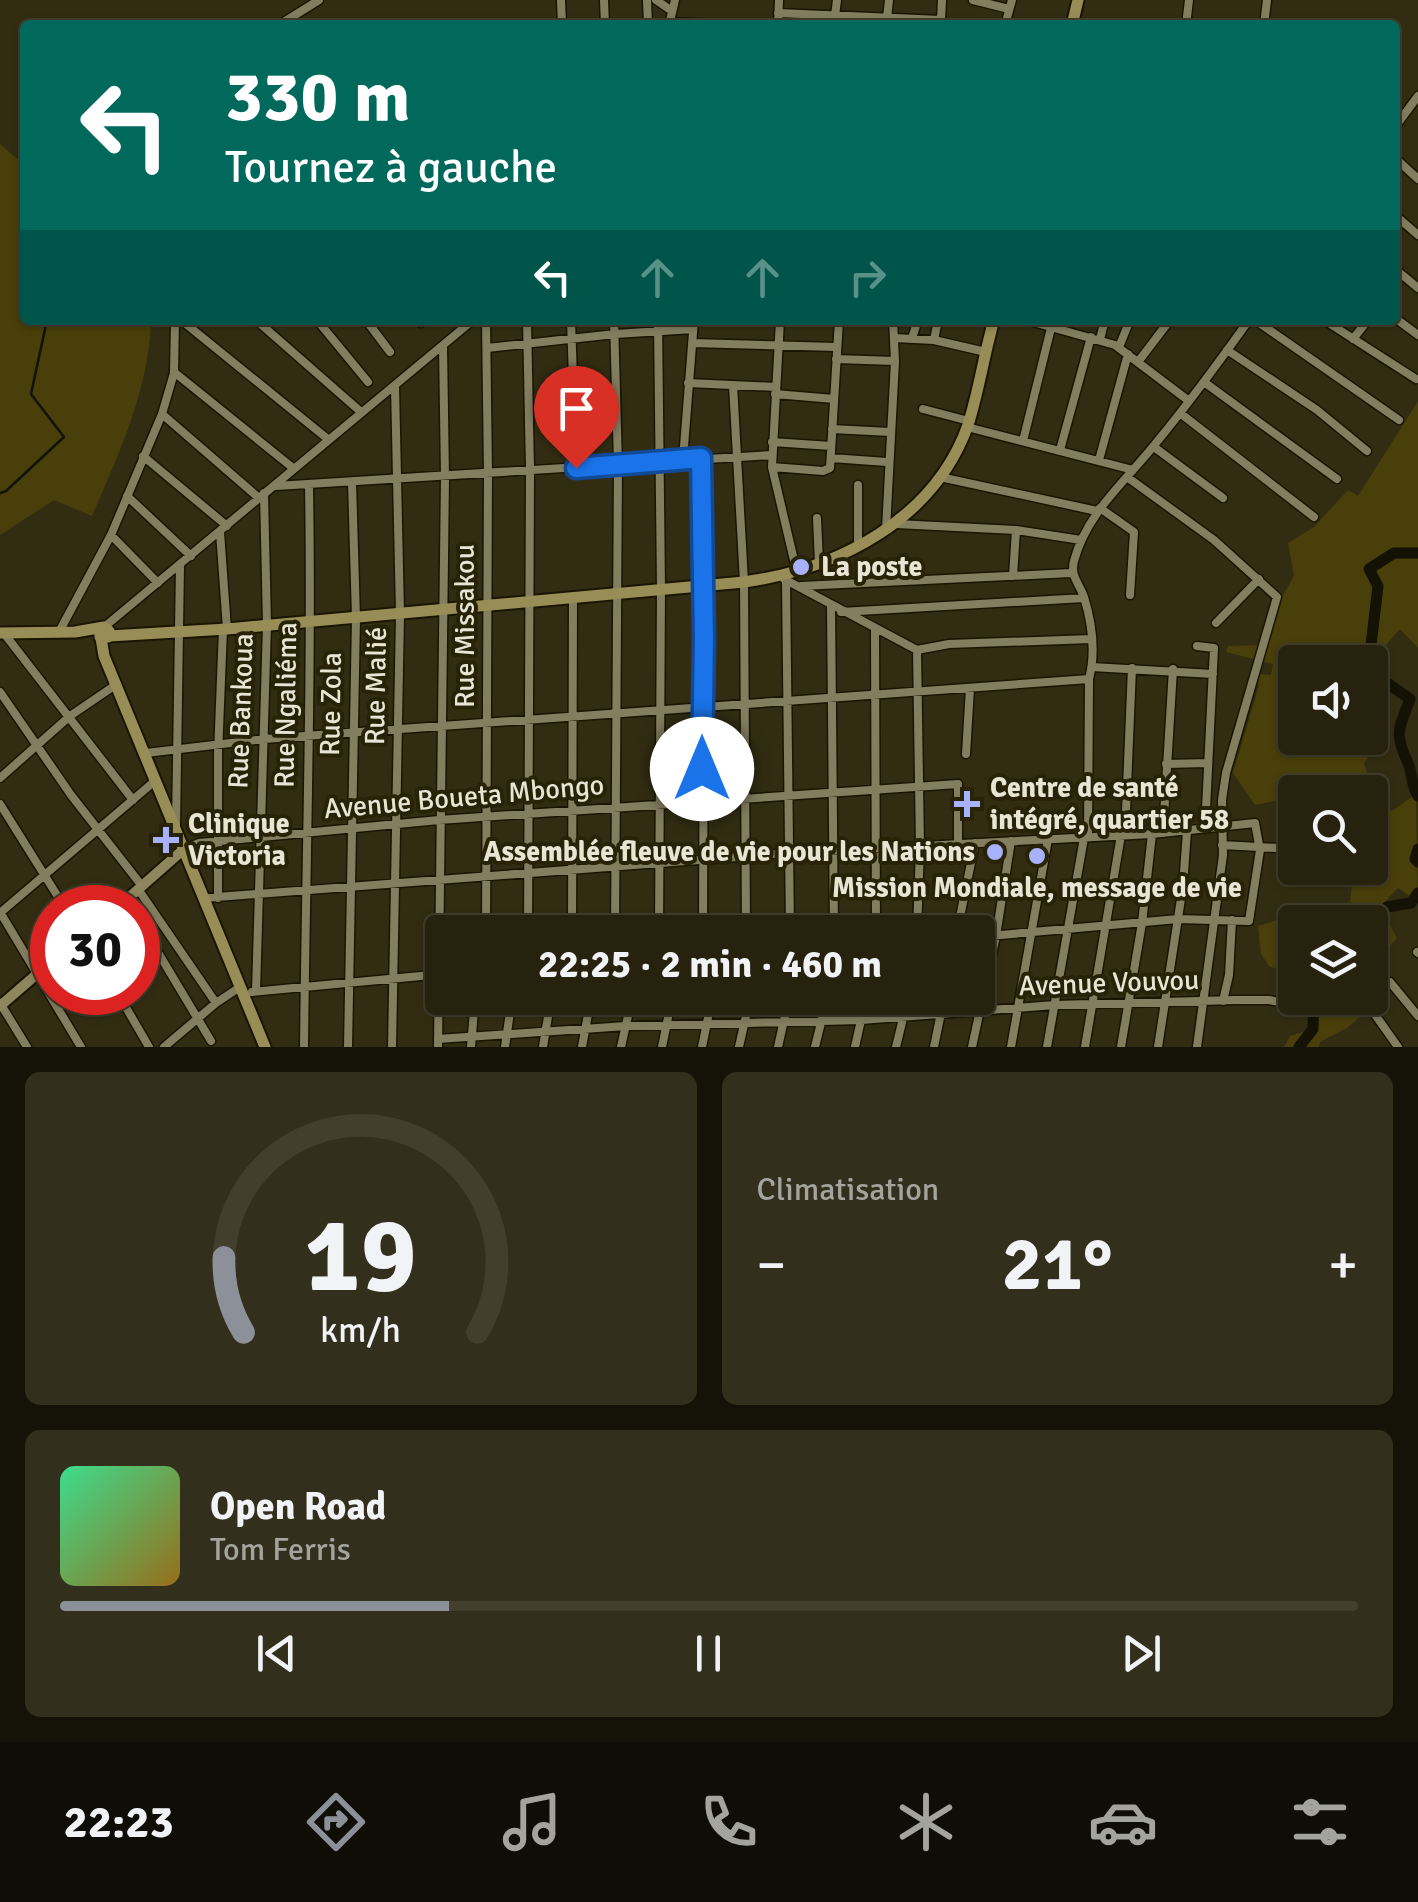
<!DOCTYPE html>
<html lang="fr">
<head>
<meta charset="utf-8">
<style>
  :root { --surface:#26220e; --page:#322f1c; --text:#f1f3f6; --muted:#a4a49e; --line:#423f2e; --accent:#8c9099 }
  body { margin:0; font-family:Signika,sans-serif; background:var(--page); color:var(--text); height:100vh; display:flex; flex-direction:column; font-size:38px; white-space:nowrap }
  * { box-sizing:border-box; margin:0 }
  p { font-size:32px; color:var(--muted) }
  .icon { flex:none; width:55px; height:55px; fill:none; stroke:currentColor; stroke-width:2; stroke-linecap:round; stroke-linejoin:round }
  .map { position:relative; height:1047px; overflow:hidden }
  .panel { display:flex; flex-direction:column; gap:25px; padding:25px; background:#151308; flex:1 }
  .panel>* { flex:none }
  .guide { position:absolute; left:20px; top:20px; width:1380px; height:305px; border-radius:10px; box-shadow:0 2px 8px #0004,0 0 0 2px var(--line); background:#00695c; color:#fff; overflow:hidden }
  .fabs { position:absolute; left:1278px; top:645px; display:grid; gap:20px }
  .fabs a { display:grid; place-items:center; width:110px; height:110px; border-radius:10px; background:var(--surface); box-shadow:0 2px 8px #0004,0 0 0 2px var(--line); font-size:50px }
  .speed { position:absolute; left:30px; top:885px; display:flex; gap:20px; font-size:50px; font-weight:700; text-align:center }
  .speed>* { display:grid; place-content:center; width:130px; height:130px; border-radius:50%; background:var(--surface); box-shadow:0 2px 8px #0004,0 0 0 2px var(--line); line-height:1 }
  .speed .limit { border:15px solid #d22; background:#fff; color:#111 }
  .pin { position:absolute; display:grid; place-items:center; width:85px; height:85px; color:#fff; margin:-102px -42px; border-radius:50% 50% 50% 0; rotate:-45deg; box-shadow:0 0 10px #0007 }
  .pin .icon { rotate:45deg }
  .me { position:absolute; width:110px; margin:-55px; rotate:0deg; stroke-linejoin:round; filter:drop-shadow(0 0 8px #0008) }
  .turn { display:flex; align-items:center; gap:35px; height:210px; padding:0 40px; font-size:45px }
  .turn .icon { width:130px; height:130px; stroke-width:2.5 }
  .turn b { display:block; font-size:70px; line-height:85px }
  .lanes { display:flex; align-items:center; height:95px; padding:0 40px; background:#0003; justify-content:center; gap:50px; direction:ltr }
  .lanes .off { opacity:.35 }
  .big { font-size:75px; font-weight:800; line-height:1.1 }
  .panel .tile { flex:1; display:flex; flex-direction:column; justify-content:center; gap:15px; min-width:0; padding:0 35px; border-radius:15px; background:var(--page) }
  .panel .dial { align-items:center; gap:0 }
  .dial svg { height:260px; overflow:visible; fill:none; stroke:var(--line); stroke-width:7; stroke-linecap:round; text-anchor:middle }
  .dial text { fill:var(--text); stroke:none }
  .song { display:flex; align-items:center; gap:30px }
  .cover { width:120px; height:120px; border-radius:15px; background:linear-gradient(135deg,hsl(150 70% 55%),hsl(40 70% 35%)) }
  .played { height:10px; border-radius:5px; background:linear-gradient(90deg,var(--accent) 30%,var(--line) 30%) }
  .keys { display:flex; justify-content:space-around; direction:ltr }
  .heat { display:flex; justify-content:space-between; align-items:center; font-size:55px; direction:ltr }
  .panel .tiles { flex:1; display:grid; gap:25px; grid-template-columns:1fr 1fr }
  .tile:last-child { grid-column:span 2 }
  .trip { position:absolute; left:425px; top:915px; width:570px; height:100px; border-radius:10px; background:var(--surface); box-shadow:0 2px 8px #0004,0 0 0 2px var(--line); font-weight:800; line-height:100px; text-align:center }
  .menu { display:flex; height:160px; justify-content:space-around; align-items:center; background:#0f0e06; color:var(--muted) }
  .menu .icon { width:70px; height:70px }
  .menu .active { color:var(--accent) }
  .menu b { font-size:45px; color:var(--text) }
  .map>svg:first-child { display:block }
  .green { fill:#493f0a }
  .lines { fill:none; stroke-linecap:round; stroke-linejoin:round }
  .stream { stroke:#141105; stroke-width:2.5 }
  .river { stroke:#141105; stroke-width:11 }
  .street-casing { stroke:#1a1500; stroke-width:11 }
  .secondary-casing { stroke:#1a1500; stroke-width:14 }
  .primary-casing { stroke:#1a1500; stroke-width:15 }
  .street { stroke:#847e60; stroke-width:8 }
  .secondary { stroke:#8e865c; stroke-width:10 }
  .primary { stroke:#988d57; stroke-width:11 }
  .route-casing { stroke:#114b97; stroke-width:25 }
  .route { stroke:#1a73e8; stroke-width:18 }
  .poi-dot { fill:#a7b1fc; stroke:#282307; stroke-width:4 }
  .labels { text-anchor:middle; dominant-baseline:central; stroke-width:8; stroke-linejoin:round; paint-order:stroke }
  .poi-label { font-size:28px; font-weight:bold; fill:#e8e5d5; stroke:#282307; text-anchor:start }
  .street-label { font-size:28px; fill:#e8e5d5; stroke:#282307 }
</style>
</head>
<body>
<div class="map">
<svg width="1418" height="1047" viewBox="0 0 1418 1047">
  <rect width="100%" height="100%" fill="#322d12"/>
  <path class="green" d="M0 144 25 166V320H151C149 389 119 454 92 516L54 500 0 535Z
    M1418 401V648L1400 629 1370 663 1295 662V738H1370V728L1381 738 1364 763 1373 794 1370 798V792H1295V797L1255 805 1233 773 1258 689 1259 674 1271 675 1273 664 1226 652 1228 646 1264 645 1271 616 1294 576 1288 543 1314 527 1348 490 1358 496Z
    M1416 794 1418 902 1398 888 1380 907 1397 938 1383 954 1385 962 1370 987V922H1295V972L1270 967 1261 954 1258 926 1322 906 1350 905 1352 882 1343 878 1344 868H1370V819L1395 809Z
    M1314 998H1364L1361 1008 1367 1011 1347 1028 1320 1042 1319 1047H1284L1290 1036 1312 1029Z"/>
  <g class="lines">
    <path class="stream" d="M0 493 6 491 64 437 31 394 47 320"/>
    <path class="river" d="M1369 662 1378 586 1369 569 1394 553H1418
      M1370 671 1410 699C1398 731 1394 733 1408 763 1413 775 1411 786 1418 796
      M1418 849 1415 859 1418 862
      M1370 923 1378 921 1387 907 1411 903 1418 893
      M1299 1047 1313 1029 1314 998"/>
    <defs>
      <path id="street" d="M561 0 562 25
        M604 0 605 25
        M647 0 648 25
        M656 0 672 11
        M973 0 1009 9
        M778 13 941 20
        M835 16 837 0
        M887 18 889 0
        M941 20 942 0
        M670 22 739 25
        M279 25 319 0
        M669 25 675 0
        M778 25 779 0
        M1005 25 1012 0
        M1186 25 1189 0
        M1264 25 1267 0
        M1395 127 1418 96
        M1395 158 1418 179
        M1395 215 1418 235
        M1395 269 1418 288
        M1395 318 1418 335
        M181 320 329 440
        M256 320 361 412
        M317 320 368 382
        M366 320 390 352
        M418 320 421 323
        M527 320 530 471 528 932
        M571 320 576 468
        M614 320 618 465 615 932
        M658 320 661 589 659 932
        M780 320 772 467 797 573
        M1026 320 1115 345 1189 401
        M1255 320 1399 420
        M1324 320 1416 379
        M894 338 934 340 986 352
        M912 338 918 320
        M1100 339 1105 320
        M1353 339 1368 320
        M934 340 938 320
        M692 343 836 347
        M1119 347 1130 320
        M487 348 615 334 693 329
        M1227 350 1317 410 1367 451
        M836 359 895 361
        M1138 362 1170 320
        M174 372 293 468
        M1204 382 1337 479
        M688 383 776 387
        M733 385 744 582 746 932
        M775 394 834 399
        M923 409 969 421
        M1180 413 1314 517
        M162 414 259 498
        M967 427 1133 470
        M832 429 890 432
        M1023 441 1053 320
        M772 442 831 446
        M1154 447 1223 498
        M1060 450 1091 337
        M143 456 227 526
        M701 458 704 638 703 932
        M831 458 887 462
        M683 459 694 320
        M1099 460 1128 354
        M772 467 823 471 830 468 839 320
        M940 477 1097 511
        M1127 477 1214 540 1277 597 1226 773 1222 800 1223 855 1197 1047
        M858 485V546
        M276 486 772 455
        M127 496 191 556
        M1100 508 1134 532 1130 595
        M817 518 819 563
        M896 524 1016 530 1081 540
        M886 529 895 361 893 320
        M220 532 227 629
        M111 535 158 583
        M1013 576 1016 530
        M784 579 917 650 949 644 1091 639
        M786 581 790 932
        M801 586 1071 573
        M831 606 834 932
        M841 612 1084 598
        M1216 623 1259 579
        M103 628 473 320
        M875 630 876 932
        M3 632 133 800
        M59 632 111 535 162 414 174 373 175 320
        M1197 646 1214 648 1205 829
        M917 650 920 848 917 932
        M1092 667 1213 674
        M0 692 71 795 142 886
        M146 753 264 739 1089 679
        M966 754 970 688
        M1166 764 1207 763
        M0 778 70 716 117 684
        M0 804 65 908
        M176 826 180 565
        M1163 833 1173 669
        M1125 835 1132 668
        M1088 837 1089 679C1096 652 1092 623 1084 597 1079 583 1070 576 1074 561 1087 512 1126 481 1156 443 1189 403 1219 362 1249 320
        M1222 845 1295 849
        M184 849 199 843 439 820 958 784V844
        M138 889 216 1003
        M204 898 789 853 1152 834 1255 823 1260 850 1249 921 1178 919 978 937
        M218 898V754L223 629
        M0 912 81 1047
        M0 913 156 780
        M138 919 211 1041
        M486 932 488 474 486 320
        M572 932 573 597
        M957 932 975 843
        M1417 952 1418 953
        M1390 982 1418 1016
        M256 991 267 625 264 493
        M117 992 149 1047
        M252 992 442 974
        M1223 1001 1229 975 1232 920
        M0 1003 27 1047
        M1376 1016 1398 1047
        M438 1039 626 1026 861 1020 1055 1005 1235 1000H1269L1303 1007
        M164 1047 216 1003 240 987
        M304 1047C306 860 312 672 309 485
        M348 1047 356 618 352 482
        M392 1047 400 614 395 386
        M438 1047 445 477 443 346
        M471 1047 475 998
        M505 1047 512 998
        M543 1047 551 998
        M582 1047 591 998
        M621 1047 632 998
        M662 1047 672 998
        M702 1047 712 998
        M739 1047 750 998
        M778 1047 789 998
        M815 1047 827 998
        M855 1047 866 998
        M896 1047 908 998
        M934 1047 944 998
        M972 1047 996 936 1011 841
        M1011 1047 1048 839
        M1047 1047 1084 838
        M1085 1047 1121 835
        M1121 1047 1142 923 1152 834
        M1158 1047 1183 886 1187 831"/>
      <path id="secondary" d="M117 908 184 849
        M0 1006 52 961"/>
      <path id="primary" d="M1072 25 1078 0
        M0 633 75 632 104 627 109 631 108 637H100V629
        M109 636 227 629 744 582C838 569 934 520 968 425 979 391 984 354 994 320
        M101 638 104 656 265 1047"/>
    </defs>
    <use href="#street" class="street-casing"/>
    <use href="#secondary" class="secondary-casing"/>
    <use href="#primary" class="primary-casing"/>
    <use href="#street" class="street"/>
    <use href="#secondary" class="secondary"/>
    <use href="#primary" class="primary"/>
  </g>
  <g class="lines">
    <defs>
      <path id="route" d="M576 468 701 458 704 638 702 769"/>
    </defs>
    <use href="#route" class="route-casing"/>
    <use href="#route" class="route"/>
  </g>
  <g class="poi-dot">
    <circle cx="801" cy="567" r="10"/>
    <path d="M962 789h10v10h10v10h-10v10h-10v-10h-10v-10h10z"/>
    <path d="M161 825h10v10h10v10h-10v10h-10v-10h-10v-10h10z"/>
    <circle cx="995" cy="852" r="10"/>
    <circle cx="1037" cy="856" r="10"/>
  </g>
  <g class="labels">
    <g class="poi-label">
      <text x="821" y="567">La poste</text>
      <text x="990" y="788">Centre de santé<tspan x="990" dy="32">intégré, quartier 58</tspan></text>
      <text x="188" y="824">Clinique<tspan x="188" dy="32">Victoria</tspan></text>
      <text x="975" y="852" text-anchor="end">Assemblée fleuve de vie pour les Nations</text>
      <text x="1037" y="888" text-anchor="middle">Mission Mondiale, message de vie</text>
    </g>
    <g class="street-label">
      <text transform="translate(465 626) rotate(-90)">Rue Missakou</text>
      <text transform="translate(376 686) rotate(-89)">Rue Malié</text>
      <text transform="translate(331 704) rotate(-89)">Rue Zola</text>
      <text transform="translate(286 705) rotate(-89)">Rue Ngaliéma</text>
      <text transform="translate(241 711) rotate(-88)">Rue Bankoua</text>
      <text transform="translate(464 797) rotate(-5)">Avenue Boueta Mbongo</text>
      <text transform="translate(1109 983) rotate(-2)">Avenue Vouvou</text>
    </g>
  </g>
</svg>
<div class="fabs">
<a><svg class="icon" aria-label="sound" viewBox="0 0 24 24"><path d="M4 9h4l5-4v14l-5-4H4zM17 9q2 3 0 6"/></svg></a>
<a><svg class="icon" aria-label="search" viewBox="0 0 24 24"><circle cx="10" cy="10" r="6"/><path d="M15 15l6 6"/></svg></a>
<a><svg class="icon" aria-label="layers" viewBox="0 0 24 24"><path d="M12 4l9 5-9 5-9-5zM3 14l9 5 9-5"/></svg></a>
</div>
<div class="speed"><div class="limit">30</div></div>
<div class="pin" style="left:576px;top:468px;background:#d93025"><svg class="icon" aria-label="arrive" viewBox="0 0 24 24"><path d="M6 21V4h12l-3 4 3 4H6"/></svg></div>
<svg class="me" style="left:702px;top:769px" viewBox="-20 -20 40 40"><circle r="19" fill="#fff"/><path d="M0-13L10 11 0 6-10 11z" fill="#1a73e8"/></svg>
<div class="trip">22:25 · 2 min · 460 m</div>
<div class="guide">
<div class="turn"><svg class="icon" aria-label="left" viewBox="0 0 24 24"><path d="M17 20v-9H6M10 6l-5 5 5 5"/></svg><div><b>330 m</b>Tournez à gauche</div></div>
<div class="lanes"><svg class="icon" aria-label="left" viewBox="0 0 24 24"><path d="M17 20v-9H6M10 6l-5 5 5 5"/></svg><svg class="icon off" aria-label="ahead" viewBox="0 0 24 24"><path d="M12 20V5M6 11l6-6 6 6"/></svg><svg class="icon off" aria-label="ahead" viewBox="0 0 24 24"><path d="M12 20V5M6 11l6-6 6 6"/></svg><svg class="icon off" aria-label="right" viewBox="0 0 24 24"><path d="M7 20v-9h11M14 6l5 5-5 5"/></svg></div>
</div>
</div>
<section class="panel">
<div class="tiles">
<div class="tile dial"><svg viewBox="0 0 100 80">
<path d="M14 69A42 42 0 1 1 86 69"/>
<path d="M14 69A42 42 0 0 1 8 46" stroke="#8c9099"/>
<text x="50" y="56" font-size="32" font-weight="700">19</text>
<text x="50" y="72" font-size="11">km/h</text>
</svg></div>
<div class="tile"><p>Climatisation</p>
<div class="heat"><a>−</a><b class="big">21°</b><a>+</a></div>
</div>
<div class="tile">
<div class="song"><i class="cover"></i><div><b>Open Road</b><p>Tom Ferris</p></div></div>
<div class="played"></div>
<div class="keys"><svg class="icon" aria-label="previous" viewBox="0 0 24 24"><path d="M18 5L8 12l10 7zM5 5v14"/></svg><svg class="icon" aria-label="pause" viewBox="0 0 24 24"><path d="M8 5v14M16 5v14"/></svg><svg class="icon" aria-label="next" viewBox="0 0 24 24"><path d="M6 5l10 7-10 7zM19 5v14"/></svg></div>
</div>
</div>
</section>
<nav class="menu">
<b>22:23</b>
<svg class="icon active" aria-label="directions" viewBox="0 0 24 24"><path d="M12 3l9 9-9 9-9-9zM9 14v-3h6M13 9l2 2-2 2"/></svg>
<svg class="icon" aria-label="music" viewBox="0 0 24 24"><path d="M9 18V5l10-2v13"/><circle cx="6" cy="18" r="3"/><circle cx="16" cy="16" r="3"/></svg>
<svg class="icon" aria-label="phone" viewBox="0 0 24 24"><path d="M5 4h4l2 5-3 2q2 4 5 5l2-3 5 2v4C11 20 4 13 5 4z"/></svg>
<svg class="icon" aria-label="climate" viewBox="0 0 24 24"><path d="M12 3v18M4 7l16 10M4 17L20 7"/></svg>
<svg class="icon" aria-label="car" viewBox="0 0 24 24"><path d="M5 17H2v-5l4-1 3-4h7l3 4 3 1v5h-3M9 17h6M6 11h13"/><circle cx="7" cy="17" r="2"/><circle cx="17" cy="17" r="2"/></svg>
<svg class="icon" aria-label="filters" viewBox="0 0 24 24"><path d="M4 7h16M4 17h16"/><circle cx="9" cy="7" r="2"/><circle cx="15" cy="17" r="2"/></svg>
</nav>
</body>
</html>
